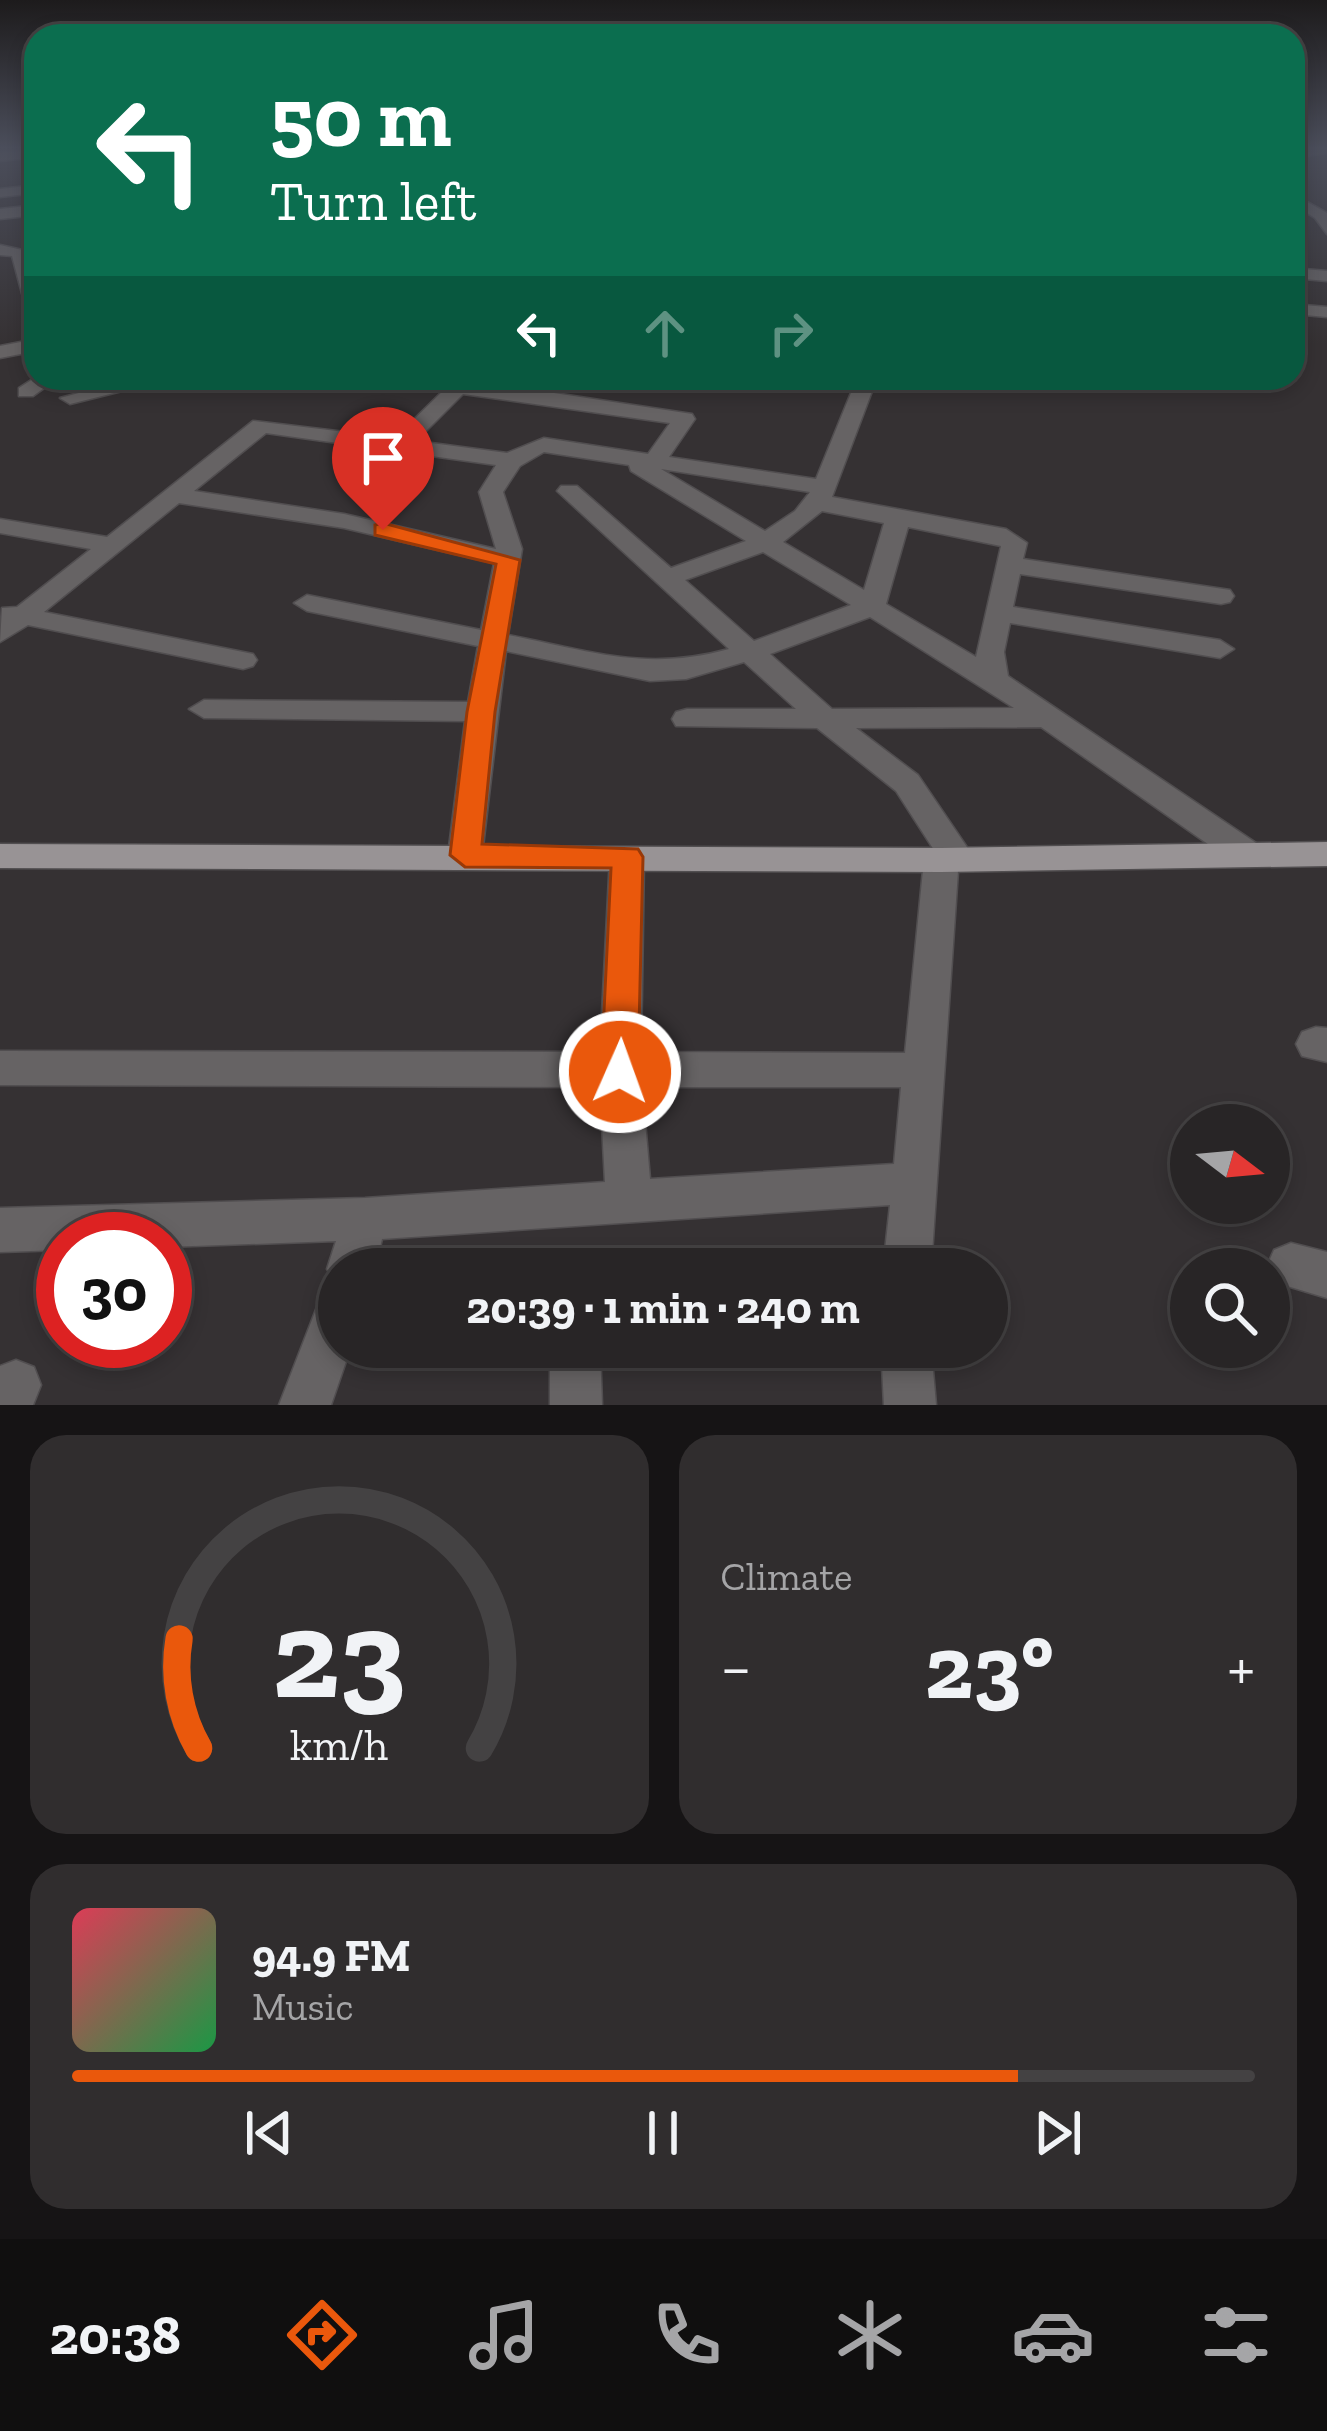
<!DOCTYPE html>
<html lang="en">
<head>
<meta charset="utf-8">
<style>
  :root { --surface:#282526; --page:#302d2e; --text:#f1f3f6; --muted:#a5a5a7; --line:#444243; --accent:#ea580c }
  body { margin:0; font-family:"Zilla Slab",serif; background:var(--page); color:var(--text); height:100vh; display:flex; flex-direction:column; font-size:45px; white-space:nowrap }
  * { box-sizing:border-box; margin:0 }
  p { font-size:39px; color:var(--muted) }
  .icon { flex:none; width:66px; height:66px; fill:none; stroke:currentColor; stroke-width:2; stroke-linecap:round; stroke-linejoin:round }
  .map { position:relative; height:1405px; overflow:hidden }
  .sheet { display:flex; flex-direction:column; gap:30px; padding:30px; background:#161415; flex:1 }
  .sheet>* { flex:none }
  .banner { position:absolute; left:24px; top:24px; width:1281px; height:366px; border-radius:36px; box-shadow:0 6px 18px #0003,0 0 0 3px var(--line); background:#0b6e4f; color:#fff; overflow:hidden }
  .needle { width:78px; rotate:106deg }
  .tools { position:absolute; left:1170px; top:1104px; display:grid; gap:24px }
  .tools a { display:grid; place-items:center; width:120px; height:120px; border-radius:50%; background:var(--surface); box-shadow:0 6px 18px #0003,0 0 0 3px var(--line); font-size:60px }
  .speed { position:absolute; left:36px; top:1212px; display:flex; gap:24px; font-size:60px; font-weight:700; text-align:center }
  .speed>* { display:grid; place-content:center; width:156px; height:156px; border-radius:50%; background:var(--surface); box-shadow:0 6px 18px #0003,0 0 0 3px var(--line); line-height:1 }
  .speed .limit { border:18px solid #d22; background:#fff; color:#111 }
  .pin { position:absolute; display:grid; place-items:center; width:102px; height:102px; color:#fff; margin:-123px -51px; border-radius:50% 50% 50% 0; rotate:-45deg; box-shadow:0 0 12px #0007 }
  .pin .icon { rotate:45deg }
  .me { position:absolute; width:132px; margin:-66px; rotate:2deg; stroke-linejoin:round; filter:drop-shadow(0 0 9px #0008) }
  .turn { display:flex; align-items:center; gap:42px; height:252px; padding:0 48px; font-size:54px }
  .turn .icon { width:156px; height:156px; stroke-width:2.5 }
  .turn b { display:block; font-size:84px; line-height:102px }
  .lanes { display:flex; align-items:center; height:114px; padding:0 48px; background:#0003; justify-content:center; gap:60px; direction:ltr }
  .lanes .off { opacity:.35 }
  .big { font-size:90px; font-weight:800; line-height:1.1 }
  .sheet .card { flex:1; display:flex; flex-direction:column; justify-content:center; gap:18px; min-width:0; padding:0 42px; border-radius:36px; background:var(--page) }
  .sheet .dial { align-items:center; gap:0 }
  .dial svg { height:312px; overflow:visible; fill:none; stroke:var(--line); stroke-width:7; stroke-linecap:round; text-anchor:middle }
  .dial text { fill:var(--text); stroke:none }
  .song { display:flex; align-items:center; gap:36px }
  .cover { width:144px; height:144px; border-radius:18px; background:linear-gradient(135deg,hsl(350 70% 55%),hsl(140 70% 35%)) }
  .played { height:12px; border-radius:6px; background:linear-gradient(90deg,var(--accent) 80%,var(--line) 80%) }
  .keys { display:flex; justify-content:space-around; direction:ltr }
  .heat { display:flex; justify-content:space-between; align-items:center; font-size:66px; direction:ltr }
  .sheet .tiles { flex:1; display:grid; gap:30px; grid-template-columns:1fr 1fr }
  .card:last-child { grid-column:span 2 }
  .trip { position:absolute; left:318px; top:1248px; width:690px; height:120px; border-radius:60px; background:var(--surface); box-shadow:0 6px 18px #0003,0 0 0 3px var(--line); font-weight:800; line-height:120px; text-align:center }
  .dock { display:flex; height:192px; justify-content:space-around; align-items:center; background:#100f0f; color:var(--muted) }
  .dock .icon { width:84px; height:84px }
  .dock .selected { color:var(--accent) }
  .dock b { font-size:54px; color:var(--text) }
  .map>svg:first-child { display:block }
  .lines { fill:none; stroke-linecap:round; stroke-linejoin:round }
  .minor-casing { stroke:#514e50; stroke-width:3 }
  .primary-casing { stroke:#514e50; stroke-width:3 }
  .minor { fill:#666364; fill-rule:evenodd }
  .primary { fill:#989395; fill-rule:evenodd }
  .route { fill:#ea580c; stroke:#983908; stroke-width:3 }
</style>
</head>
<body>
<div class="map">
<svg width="1327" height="1405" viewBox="0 0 1327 1405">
  <rect width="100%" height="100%" fill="#353133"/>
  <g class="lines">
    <defs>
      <path id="minor" d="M1327 148V153L1306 156 1293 167 1297 150Z
        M36 149V157L0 161V153Z
        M36 185V193L0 197V189Z
        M1293 194 1327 213V234L1315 218 1293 204Z
        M36 205V215L0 219V209Z
        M0 245 27 251 36 281V317L27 312 12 256 0 255Z
        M1293 268 1327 271V281L1293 278Z
        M1293 304 1327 307V317L1293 314Z
        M36 339V351L0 358V346Z
        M36 377 58 378 33 396H19V388Z
        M135 378H174L70 404 60 398Z
        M456 378 692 414 695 419 669 457 816 479 857 378H877L832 497 1006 529 1027 543 1023 559 1230 590 1234 596 1230 602 1221 604 1020 574 1013 607 1220 640 1234 649 1220 658 1010 623 1004 652 1008 676 1259 845 1264 854 1259 863H1235L1041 727 856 728 918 775 975 859 970 868 958 871 931 1269H883L890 1205 382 1239 375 1269H339V1347H351L331 1405H279L322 1294 339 1287 327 1269 336 1241 165 1247V1239H63V1250L0 1252V1208L365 1198 605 1182 600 1087 0 1085V1051L600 1052 610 857 615 848H639L644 857 641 1052 905 1053 924 860 934 850 896 791 817 728 676 726 672 719 676 712 687 709H796L744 662 686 679 650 681 506 651 482 855 477 864H453L448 855 465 721 204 718 189 709 204 700 468 702 478 646 307 611 294 603 307 595 481 630 494 563 344 528 179 503 44 612 253 654 257 660 253 666 243 669 28 625 0 642 2 608 17 607 91 549 0 533V519L107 537 253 421 395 438ZM463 394 670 423 648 454 544 438 507 453 416 441ZM266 433 496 465 479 492 496 549 344 514 194 491ZM544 452 629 465 631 471 746 541 671 568 577 486H561L557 491 729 649C646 672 591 651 508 635L522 549 503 492 520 466ZM661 469 810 492 795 511 765 531ZM822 511 884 523 864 590 783 542ZM908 527 1001 546 976 657 886 604ZM763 552 851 605 754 641 685 580ZM870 617 1014 708 832 709 770 654ZM642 1087H901L894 1164 650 1179Z
        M1316 1027 1327 1028V1062L1302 1056 1296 1044 1302 1032Z
        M1291 1243 1327 1252V1298L1274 1282 1267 1266 1274 1250Z
        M550 1347H600L602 1405H550Z
        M881 1347H931L936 1405H884Z
        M16 1360 34 1367 41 1385 33 1405H0V1366Z"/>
      <path id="primary" d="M1327 842V866L941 872 0 868V844L941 848Z"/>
    </defs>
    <use href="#minor" class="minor-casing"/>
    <use href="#primary" class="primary-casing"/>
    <use href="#minor" class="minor"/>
    <use href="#primary" class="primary"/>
  </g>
  <linearGradient id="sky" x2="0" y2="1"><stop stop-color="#1d1b1c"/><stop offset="0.43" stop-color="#4b4e5b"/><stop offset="1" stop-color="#4b4e5b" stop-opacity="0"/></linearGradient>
  <rect width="1327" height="344" fill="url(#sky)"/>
  <path class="route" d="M383 523 520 560 495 712 482 844 638 849 643 857 638 1072 633 1083 620 1087 606 1083 601 1072 611 868 465 867 450 855 467 712 496 564 375 535V525Z"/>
</svg>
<div class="tools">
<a><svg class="needle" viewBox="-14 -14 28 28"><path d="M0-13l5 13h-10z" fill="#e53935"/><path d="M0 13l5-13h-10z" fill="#a5a5a7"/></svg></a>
<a><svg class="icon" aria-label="search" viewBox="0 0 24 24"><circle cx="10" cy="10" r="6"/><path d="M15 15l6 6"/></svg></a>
</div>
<div class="speed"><div class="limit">30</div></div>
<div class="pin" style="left:383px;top:530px;background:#d93025"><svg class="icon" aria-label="arrive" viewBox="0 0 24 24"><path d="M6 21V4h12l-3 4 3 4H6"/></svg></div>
<svg class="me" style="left:620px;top:1072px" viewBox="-20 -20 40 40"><circle r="17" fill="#ea580c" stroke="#fff" stroke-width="3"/><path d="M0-11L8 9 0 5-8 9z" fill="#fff"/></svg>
<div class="trip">20:39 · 1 min · 240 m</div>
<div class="banner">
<div class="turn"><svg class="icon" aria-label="left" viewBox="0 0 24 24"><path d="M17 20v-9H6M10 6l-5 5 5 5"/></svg><div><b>50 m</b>Turn left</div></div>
<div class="lanes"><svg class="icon" aria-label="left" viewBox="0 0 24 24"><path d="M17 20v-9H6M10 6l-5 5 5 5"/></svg><svg class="icon off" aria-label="ahead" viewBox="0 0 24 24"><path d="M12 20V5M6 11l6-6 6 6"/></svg><svg class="icon off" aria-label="right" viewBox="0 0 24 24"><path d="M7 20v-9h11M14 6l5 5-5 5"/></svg></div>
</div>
</div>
<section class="sheet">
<div class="tiles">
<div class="card dial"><svg viewBox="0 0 100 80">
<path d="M14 69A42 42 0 1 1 86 69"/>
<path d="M14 69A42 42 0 0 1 9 41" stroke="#ea580c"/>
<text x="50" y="56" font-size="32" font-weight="700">23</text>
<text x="50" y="72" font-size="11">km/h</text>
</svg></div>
<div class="card"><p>Climate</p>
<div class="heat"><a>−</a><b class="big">23°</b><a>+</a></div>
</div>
<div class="card">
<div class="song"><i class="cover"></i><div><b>94.9 FM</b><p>Music</p></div></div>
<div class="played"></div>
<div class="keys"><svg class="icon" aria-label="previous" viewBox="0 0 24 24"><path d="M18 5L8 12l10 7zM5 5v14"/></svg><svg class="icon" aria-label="pause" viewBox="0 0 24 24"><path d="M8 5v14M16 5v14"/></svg><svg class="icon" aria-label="next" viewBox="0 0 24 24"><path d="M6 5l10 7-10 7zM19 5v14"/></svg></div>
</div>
</div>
</section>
<nav class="dock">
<b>20:38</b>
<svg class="icon selected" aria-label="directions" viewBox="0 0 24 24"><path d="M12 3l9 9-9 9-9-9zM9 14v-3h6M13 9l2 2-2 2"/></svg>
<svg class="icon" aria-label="music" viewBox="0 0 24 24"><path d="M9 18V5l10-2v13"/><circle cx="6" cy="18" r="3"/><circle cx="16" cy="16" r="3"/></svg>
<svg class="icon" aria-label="phone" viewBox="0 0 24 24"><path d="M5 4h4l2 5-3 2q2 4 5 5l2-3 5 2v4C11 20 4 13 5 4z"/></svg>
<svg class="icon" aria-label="climate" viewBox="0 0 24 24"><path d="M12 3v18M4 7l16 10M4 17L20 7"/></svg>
<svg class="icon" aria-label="car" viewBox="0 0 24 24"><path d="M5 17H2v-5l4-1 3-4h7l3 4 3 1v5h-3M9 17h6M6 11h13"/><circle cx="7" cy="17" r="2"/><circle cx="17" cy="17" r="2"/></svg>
<svg class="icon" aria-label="filters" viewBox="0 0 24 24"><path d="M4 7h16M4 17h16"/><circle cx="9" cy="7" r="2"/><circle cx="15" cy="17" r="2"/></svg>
</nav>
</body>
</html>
